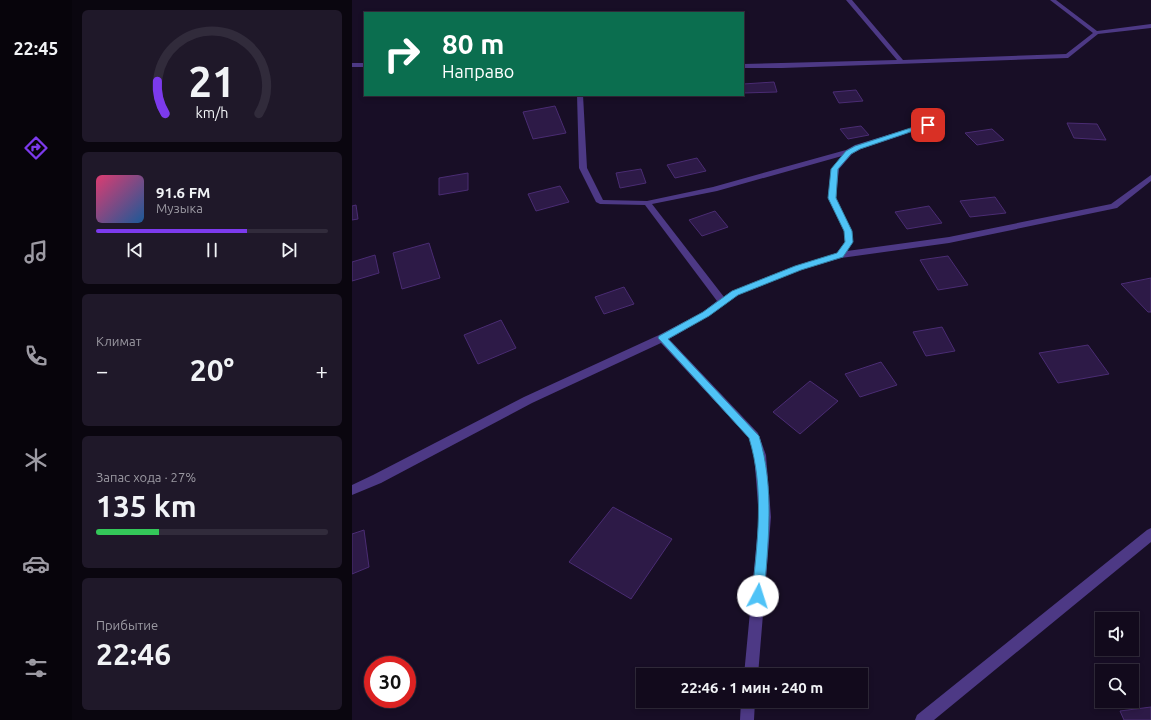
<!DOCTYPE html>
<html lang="ru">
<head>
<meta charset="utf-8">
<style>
  :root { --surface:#120a1c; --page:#1f1829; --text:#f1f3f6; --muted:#9c9aa3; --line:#312b3b; --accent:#7c3aed }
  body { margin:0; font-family:Ubuntu,sans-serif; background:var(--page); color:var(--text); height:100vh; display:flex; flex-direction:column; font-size:15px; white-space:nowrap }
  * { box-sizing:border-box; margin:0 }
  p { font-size:13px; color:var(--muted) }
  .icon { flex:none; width:22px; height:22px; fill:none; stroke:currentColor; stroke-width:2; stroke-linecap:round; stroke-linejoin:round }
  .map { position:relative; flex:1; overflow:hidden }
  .side { display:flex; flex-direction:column; gap:10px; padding:10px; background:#0a060f; width:280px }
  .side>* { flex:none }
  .top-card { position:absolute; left:12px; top:12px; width:380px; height:84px; border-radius:0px; box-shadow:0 2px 6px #0003,0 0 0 1px var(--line); background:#0b6e4f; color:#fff; overflow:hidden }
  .buttons { position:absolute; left:743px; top:612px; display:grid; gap:8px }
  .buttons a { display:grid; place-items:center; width:44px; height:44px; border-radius:0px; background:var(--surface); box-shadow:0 2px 6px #0003,0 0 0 1px var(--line); font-size:20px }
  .speed { position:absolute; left:12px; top:656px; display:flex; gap:8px; font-size:20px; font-weight:700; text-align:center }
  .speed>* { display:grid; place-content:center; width:52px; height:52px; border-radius:50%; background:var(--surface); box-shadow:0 2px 6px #0003,0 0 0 1px var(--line); line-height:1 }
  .speed .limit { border:6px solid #d22; background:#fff; color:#111 }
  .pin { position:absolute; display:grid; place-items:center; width:34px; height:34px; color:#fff; margin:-17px; border-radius:8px; box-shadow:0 2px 6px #0006 }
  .me { position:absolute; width:44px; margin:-22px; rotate:5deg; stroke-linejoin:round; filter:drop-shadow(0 0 3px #0008) }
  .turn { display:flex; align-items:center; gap:14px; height:84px; padding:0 12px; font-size:18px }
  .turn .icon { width:52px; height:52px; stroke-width:2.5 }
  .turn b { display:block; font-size:28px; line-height:34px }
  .big { font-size:30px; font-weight:700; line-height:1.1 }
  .side .card { flex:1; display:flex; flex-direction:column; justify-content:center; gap:6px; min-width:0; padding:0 14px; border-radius:6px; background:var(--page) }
  .side .dial { align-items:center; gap:0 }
  .dial svg { height:104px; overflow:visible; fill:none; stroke:var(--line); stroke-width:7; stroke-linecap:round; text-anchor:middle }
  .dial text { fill:var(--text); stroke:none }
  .song { display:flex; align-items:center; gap:12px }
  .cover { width:48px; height:48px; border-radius:6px; background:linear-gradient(135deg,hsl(340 70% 55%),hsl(210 70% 35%)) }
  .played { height:4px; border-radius:2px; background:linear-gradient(90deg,var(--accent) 65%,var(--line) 65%) }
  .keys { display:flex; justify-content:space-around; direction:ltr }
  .heat { display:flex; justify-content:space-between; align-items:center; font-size:22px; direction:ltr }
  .charge { height:6px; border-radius:3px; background:linear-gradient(90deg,#34c759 27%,var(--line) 0) }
  .trip { position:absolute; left:284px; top:668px; width:232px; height:40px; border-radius:0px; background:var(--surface); box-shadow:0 2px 6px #0003,0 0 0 1px var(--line); font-weight:700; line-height:40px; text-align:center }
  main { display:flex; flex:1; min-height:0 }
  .tab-bar { display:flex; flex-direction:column; width:72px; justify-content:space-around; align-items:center; background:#07040b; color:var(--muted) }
  .tab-bar .icon { width:28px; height:28px }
  .tab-bar .active { color:var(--accent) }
  .tab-bar b { font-size:18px; color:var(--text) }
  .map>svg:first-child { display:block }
  .building { fill:#2d1a47; stroke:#4a2c73 }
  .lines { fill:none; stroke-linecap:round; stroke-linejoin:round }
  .minor { fill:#4d3985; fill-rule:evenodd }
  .route { fill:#4fc3f7; stroke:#337fa1 }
</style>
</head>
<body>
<main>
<nav class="tab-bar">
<b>22:45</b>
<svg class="icon active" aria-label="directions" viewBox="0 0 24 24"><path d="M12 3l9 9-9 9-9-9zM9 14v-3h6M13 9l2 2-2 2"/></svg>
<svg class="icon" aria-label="music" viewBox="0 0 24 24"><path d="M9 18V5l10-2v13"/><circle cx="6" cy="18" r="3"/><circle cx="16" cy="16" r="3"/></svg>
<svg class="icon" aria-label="phone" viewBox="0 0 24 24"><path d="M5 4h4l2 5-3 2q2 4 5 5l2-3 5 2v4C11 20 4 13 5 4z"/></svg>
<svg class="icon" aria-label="climate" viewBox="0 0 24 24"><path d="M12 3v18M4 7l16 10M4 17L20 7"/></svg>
<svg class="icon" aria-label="car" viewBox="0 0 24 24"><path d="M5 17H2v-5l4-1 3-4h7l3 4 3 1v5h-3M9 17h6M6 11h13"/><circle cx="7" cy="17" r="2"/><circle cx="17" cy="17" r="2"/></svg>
<svg class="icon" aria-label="filters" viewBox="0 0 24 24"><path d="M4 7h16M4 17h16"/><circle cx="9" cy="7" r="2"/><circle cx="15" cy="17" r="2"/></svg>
</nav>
<section class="side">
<div class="card dial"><svg viewBox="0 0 100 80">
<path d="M14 69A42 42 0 1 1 86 69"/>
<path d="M14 69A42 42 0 0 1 8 44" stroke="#7c3aed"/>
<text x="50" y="56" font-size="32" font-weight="700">21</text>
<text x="50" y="72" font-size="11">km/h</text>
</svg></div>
<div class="card">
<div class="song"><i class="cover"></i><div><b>91.6 FM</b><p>Музыка</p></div></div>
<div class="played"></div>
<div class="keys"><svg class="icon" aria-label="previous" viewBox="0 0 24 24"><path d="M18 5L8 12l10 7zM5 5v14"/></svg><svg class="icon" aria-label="pause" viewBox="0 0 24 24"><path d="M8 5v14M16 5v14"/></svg><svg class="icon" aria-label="next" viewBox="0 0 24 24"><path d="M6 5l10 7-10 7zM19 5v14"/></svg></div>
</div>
<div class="card"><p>Климат</p>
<div class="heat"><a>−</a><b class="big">20°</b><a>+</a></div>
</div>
<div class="card"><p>Запас хода · 27%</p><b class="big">135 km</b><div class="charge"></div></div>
<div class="card"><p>Прибытие</p><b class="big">22:46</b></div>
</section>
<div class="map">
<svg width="799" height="720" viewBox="0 0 799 720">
  <rect width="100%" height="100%" fill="#180e26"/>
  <path class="building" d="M422 82 425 92 391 93V84Z
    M504 90 511 101 487 103 481 92Z
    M203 106 214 133 181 139 171 112Z
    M715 123 745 124 754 140 722 138Z
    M509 126 517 135 496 139 488 129Z
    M640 129 652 140 625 145 613 133Z
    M345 158 354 171 323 178 315 165Z
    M289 169 294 183 268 188 264 173Z
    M116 173V190L87 195V178Z
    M208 186 217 202 184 211 176 194Z
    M643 197 654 213 618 217 608 201Z
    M4 205 6 219 0 220V206Z
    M577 206 590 223 555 229 543 212Z
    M363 211 376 227 350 236 337 220Z
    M77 243 88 278 50 289 41 253Z
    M23 255 27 273 0 281V262Z
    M596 256 616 285 586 290 568 260Z
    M799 278V312H796L769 284Z
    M272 287 282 304 252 314 243 297Z
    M149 320 164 348 126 364 112 335Z
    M590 327 603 351 574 356 561 332Z
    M736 345 757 374 706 383 687 353Z
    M529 362 545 385 508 397 493 374Z
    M458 381 486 401 448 434 421 412Z
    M261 507 320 539 279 599 217 562Z
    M12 530 17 567 0 574V534Z
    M799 707V720H772L768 711Z"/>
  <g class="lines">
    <path class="minor" d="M494 0H500L551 60 714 54 741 33 698 0H704L745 31 799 24V28L746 34 716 58 430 68H391V64L545 60Z
      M0 63H13V67H0Z
      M225 95H231L235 168 251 200 295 201 361 187 494 150 503 145 588 119H592V121L509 149 500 154 487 169 484 198 500 231 501 242 495 251 597 237 759 204 799 175V181L765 208 597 243 489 258 449 270 386 295 357 316 317 339 406 433 414 455 419 517 406 675H392L407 517 402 455 397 438 309 343 180 403 29 483 0 495V485L21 475 172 397 307 335 351 312 365 301 293 205 248 204 244 202 227 168ZM490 156 479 169 476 198 492 231 493 242 485 253 443 266 380 291 372 297 300 204 365 191Z
      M799 528V542L582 720H563L565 715 795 530Z
      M389 701H403L402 720H388Z"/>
  </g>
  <path class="route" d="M574 123 579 125 508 149 499 154 486 169 484 198 500 231 501 242 491 257 449 270 386 295 357 316 316 339 407 436C423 488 416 543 412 596L410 600 406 602 401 600 400 596C405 544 413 490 397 438L306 338 307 336 351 312 380 291 443 266 485 253 493 242 492 231 476 198 479 169 494 151 503 146Z"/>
</svg>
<div class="buttons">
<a><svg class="icon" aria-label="sound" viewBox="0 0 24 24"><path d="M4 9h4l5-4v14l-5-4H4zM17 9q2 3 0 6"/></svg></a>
<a><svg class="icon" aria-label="search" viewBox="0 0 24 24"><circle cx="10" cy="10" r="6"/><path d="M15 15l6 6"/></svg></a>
</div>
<div class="speed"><div class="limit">30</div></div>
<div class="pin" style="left:576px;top:125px;background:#d93025"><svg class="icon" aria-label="arrive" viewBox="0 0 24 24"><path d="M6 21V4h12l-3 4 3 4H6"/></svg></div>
<svg class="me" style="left:406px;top:596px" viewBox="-20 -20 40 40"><circle r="19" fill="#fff"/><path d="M0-13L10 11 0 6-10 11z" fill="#4fc3f7"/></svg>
<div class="trip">22:46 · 1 мин · 240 m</div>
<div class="top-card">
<div class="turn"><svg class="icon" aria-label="right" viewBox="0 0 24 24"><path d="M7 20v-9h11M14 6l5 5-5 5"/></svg><div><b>80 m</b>Направо</div></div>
</div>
</div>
</main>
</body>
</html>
